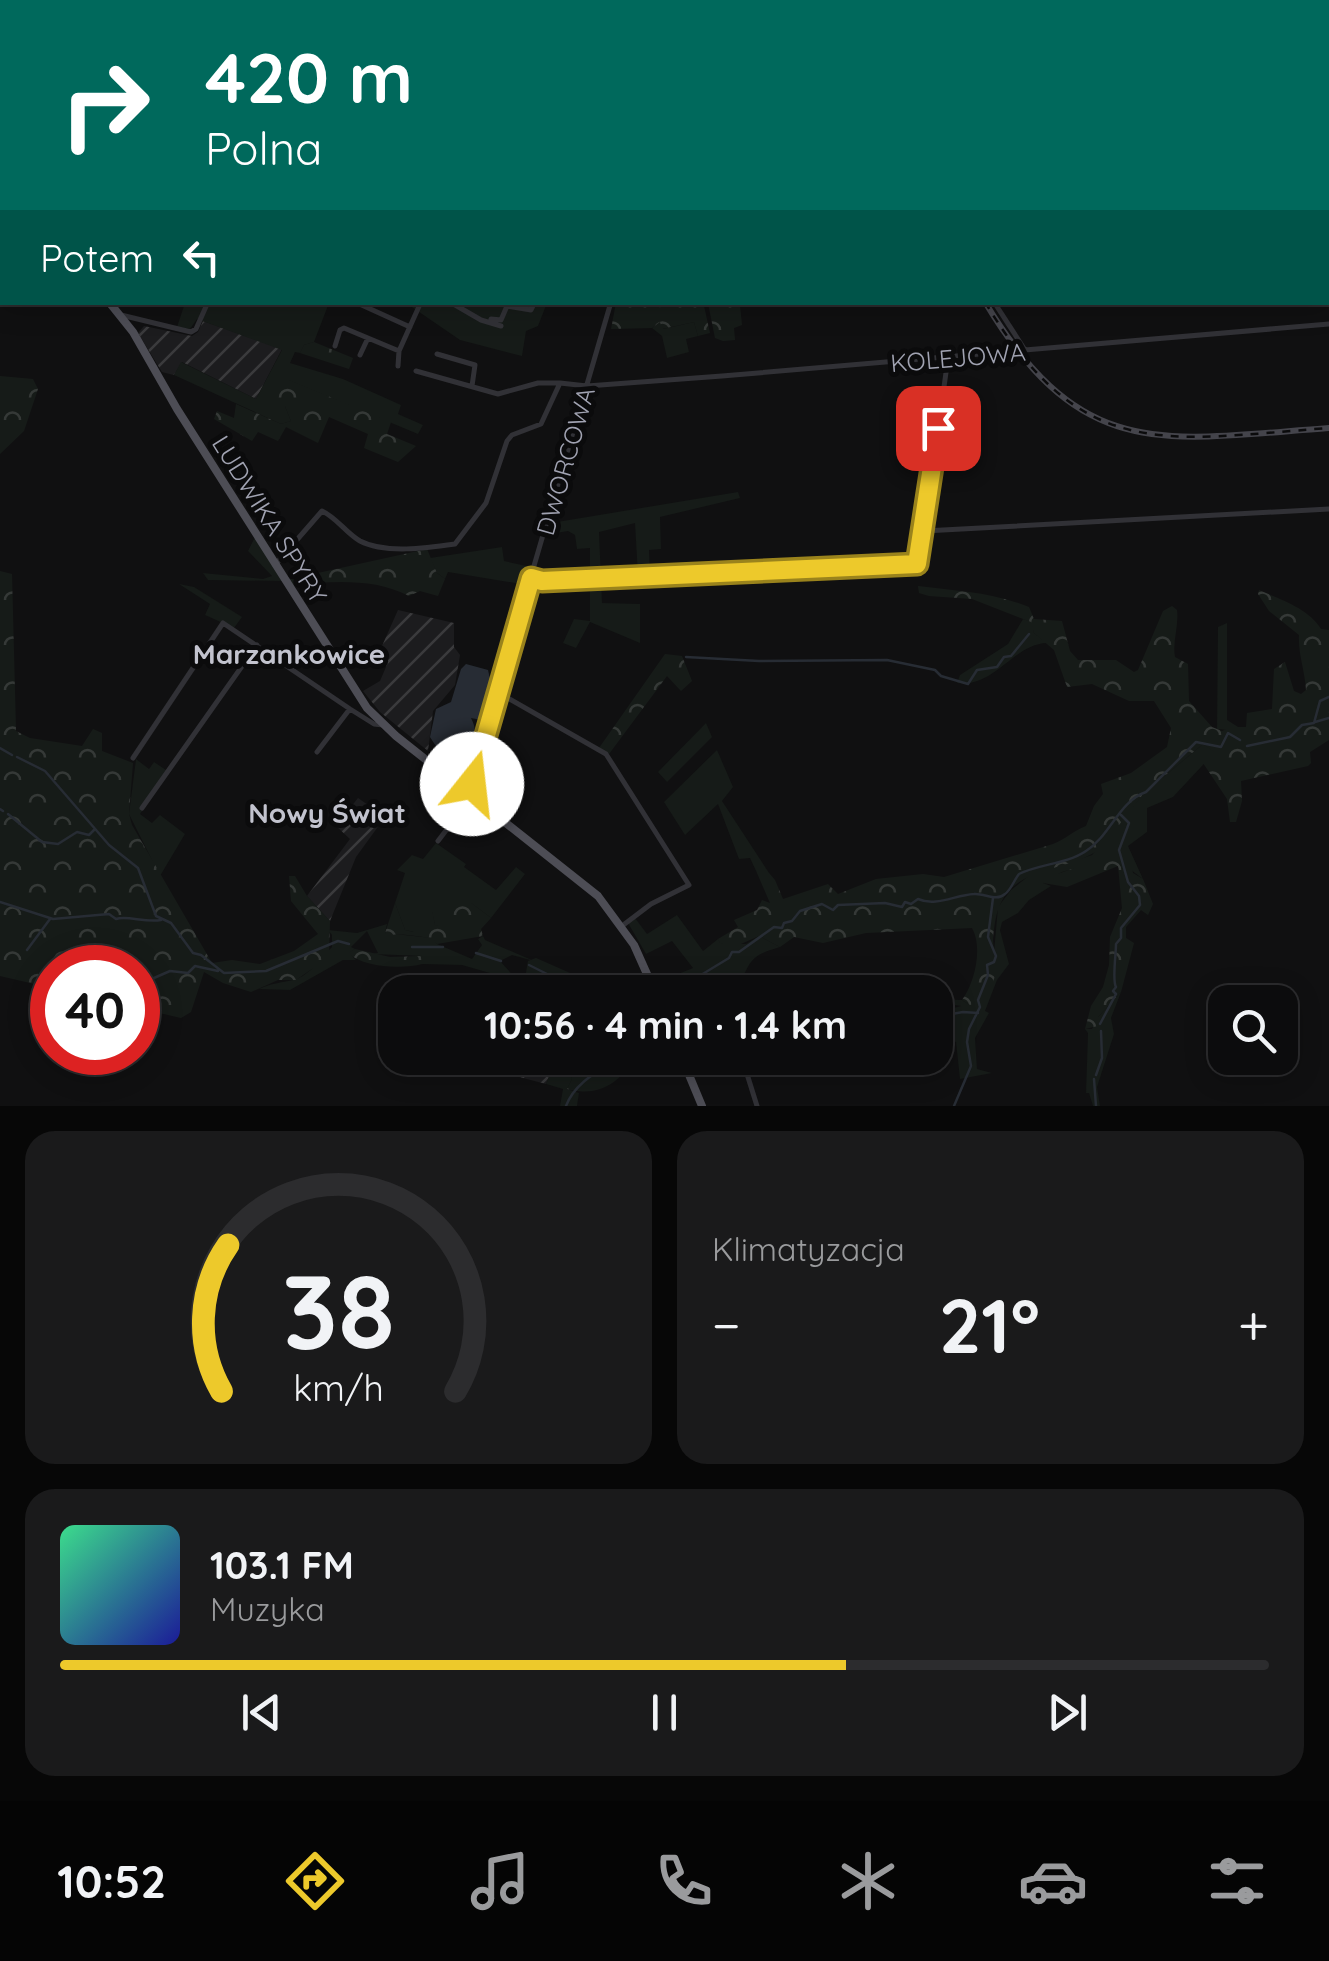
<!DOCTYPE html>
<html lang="pl">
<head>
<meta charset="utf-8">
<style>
  :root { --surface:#0c0c0d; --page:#1a1a1b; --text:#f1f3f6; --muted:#9a9b9d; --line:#2c2c2e; --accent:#edc92b }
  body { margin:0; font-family:Quicksand,sans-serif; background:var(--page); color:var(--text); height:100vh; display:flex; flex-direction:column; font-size:38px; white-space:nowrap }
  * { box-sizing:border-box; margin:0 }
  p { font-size:32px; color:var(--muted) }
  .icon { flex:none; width:55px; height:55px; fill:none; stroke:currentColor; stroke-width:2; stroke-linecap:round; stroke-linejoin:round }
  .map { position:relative; height:1106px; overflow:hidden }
  .details { display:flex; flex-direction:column; gap:25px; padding:25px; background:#070707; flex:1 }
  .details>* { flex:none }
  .banner { position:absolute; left:0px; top:0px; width:1330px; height:305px; box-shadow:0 5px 25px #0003,0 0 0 2px var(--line); background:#00695c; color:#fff; overflow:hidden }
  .buttons { position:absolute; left:1208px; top:985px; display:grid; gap:20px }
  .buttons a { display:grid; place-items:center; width:90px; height:90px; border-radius:20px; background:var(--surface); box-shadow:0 5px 25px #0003,0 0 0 2px var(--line); font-size:50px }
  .speed { position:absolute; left:30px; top:945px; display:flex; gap:20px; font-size:50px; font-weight:700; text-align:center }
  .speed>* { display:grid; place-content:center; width:130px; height:130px; border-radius:50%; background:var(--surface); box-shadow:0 5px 25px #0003,0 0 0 2px var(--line); line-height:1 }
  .speed .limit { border:15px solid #d22; background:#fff; color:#111 }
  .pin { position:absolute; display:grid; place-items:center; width:85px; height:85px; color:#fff; margin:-42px; border-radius:20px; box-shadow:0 5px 15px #0006 }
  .me { position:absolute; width:110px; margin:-55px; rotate:16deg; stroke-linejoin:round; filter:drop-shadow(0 0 8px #0008) }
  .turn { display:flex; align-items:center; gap:35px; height:210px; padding:0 40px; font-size:45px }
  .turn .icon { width:130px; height:130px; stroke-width:2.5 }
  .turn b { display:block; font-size:70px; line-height:85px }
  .then { display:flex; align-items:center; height:95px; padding:0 40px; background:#0003; gap:20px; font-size:38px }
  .big { font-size:75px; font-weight:700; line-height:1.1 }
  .details .tile { flex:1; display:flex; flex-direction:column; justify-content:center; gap:15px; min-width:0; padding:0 35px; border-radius:30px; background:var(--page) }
  .details .dial { align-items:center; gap:0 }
  .dial svg { height:260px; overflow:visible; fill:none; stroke:var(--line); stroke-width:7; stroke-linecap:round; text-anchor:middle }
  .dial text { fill:var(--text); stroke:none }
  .song { display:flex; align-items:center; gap:30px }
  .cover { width:120px; height:120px; border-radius:15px; background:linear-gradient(135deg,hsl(150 70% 55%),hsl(240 70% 35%)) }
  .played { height:10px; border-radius:5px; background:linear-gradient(90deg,var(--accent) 65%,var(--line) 65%) }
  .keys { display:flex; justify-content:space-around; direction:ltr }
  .heat { display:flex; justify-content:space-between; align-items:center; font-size:55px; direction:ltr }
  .details .tiles { flex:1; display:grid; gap:25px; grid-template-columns:1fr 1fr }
  .tile:last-child { grid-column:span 2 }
  .trip { position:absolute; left:378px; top:975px; width:575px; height:100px; border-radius:30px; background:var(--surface); box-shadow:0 5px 25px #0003,0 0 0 2px var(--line); font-weight:700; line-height:100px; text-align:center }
  .tab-bar { display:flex; height:160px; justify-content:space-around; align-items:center; background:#050505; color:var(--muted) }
  .tab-bar .icon { width:70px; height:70px }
  .tab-bar .current { color:var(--accent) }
  .tab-bar b { font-size:45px; color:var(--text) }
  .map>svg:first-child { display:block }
  .industrial { fill:url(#industrial-furrows) }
  .green { fill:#161b18 }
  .forest { fill:url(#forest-crowns) }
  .water { fill:#272c34 }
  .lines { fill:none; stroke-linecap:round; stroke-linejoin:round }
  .stream { stroke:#272c34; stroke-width:2.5 }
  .minor { stroke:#313136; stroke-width:5 }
  .major { stroke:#4d4d55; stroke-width:8 }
  .rail-casing { stroke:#44444b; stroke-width:6 }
  .rail { stroke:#0b0b0c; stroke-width:2.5; stroke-dasharray:8; stroke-linecap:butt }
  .route-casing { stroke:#9a831c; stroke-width:25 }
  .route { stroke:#edc92b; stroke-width:18 }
  .labels { text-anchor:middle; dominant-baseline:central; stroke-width:10; stroke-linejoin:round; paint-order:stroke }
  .street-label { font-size:25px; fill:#a1a3b2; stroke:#0b0b0c }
  .neighbourhood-label { font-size:28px; font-weight:bold; fill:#c2c3ce; stroke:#0b0b0c }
</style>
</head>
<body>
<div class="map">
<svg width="1329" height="1106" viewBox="0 0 1329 1106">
  <defs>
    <pattern id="industrial-furrows" width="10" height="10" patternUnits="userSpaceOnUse" patternTransform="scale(2.5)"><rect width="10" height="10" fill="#1c1c1e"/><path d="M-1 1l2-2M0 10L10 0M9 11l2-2" fill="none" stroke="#3a3a3c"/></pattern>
    <pattern id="forest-crowns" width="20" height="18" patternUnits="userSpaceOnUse" patternTransform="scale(2.5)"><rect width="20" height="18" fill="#161b18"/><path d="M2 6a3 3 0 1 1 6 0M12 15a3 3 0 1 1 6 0" fill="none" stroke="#353937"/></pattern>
  </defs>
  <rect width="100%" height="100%" fill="#101011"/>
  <path class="industrial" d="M203 321 282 349 256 399 182 362 174 375 162 372 138 333 144 326 192 336 198 332Z
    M398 610 454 623V647L460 655 455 685 433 711 428 751 380 712 363 691 380 681 386 667 382 646Z
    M358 798 385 817 356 857 330 921 307 896 350 839 336 826Z
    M481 1058H600L596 1067 555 1062 546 1084 478 1066Z"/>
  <path class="green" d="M185 303H329L314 342 304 345 300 353 295 352 290 363 343 379 401 405 398 414 423 425 418 434 288 380 289 363 285 406 291 421 281 424 174 375 181 362 256 399 282 350 197 319 190 329 177 327Z
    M406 303H547L538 326 526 331 522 356 460 340Z
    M661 321 663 329 694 322 698 336 686 339 689 352 667 358 662 336 652 328Z
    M738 492 740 498 660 517 661 549 649 550 650 575 638 576 635 523 599 532 602 603 640 604V643L590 622 576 648 563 643 574 619 590 621V548L577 549 575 535 568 531 550 534 551 523Z
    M255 537 283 581 208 580 203 573 263 579 272 576 248 551Z
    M502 547 504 561 531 567 527 585 448 572 445 579 437 573 430 558Z
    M179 584 194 587 242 617 234 628 205 615 210 604Z
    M1023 619 1032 622 1034 633 1047 643C1013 644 995 688 957 683L960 675 1008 644Z
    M1227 623V730L1217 729 1218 627Z
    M706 723 712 737 667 782 658 772Z
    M1203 744 1215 752 1173 797 1147 808V832L1128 846 1143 879 1115 858 1062 872 1043 883 1051 886 1029 900 1018 913 1002 922 1000 930 1009 964 997 980 985 1011 989 1013 975 1038 977 1069 992 1073 960 1079 956 1042 935 1038V1013L961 1006 935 1002V999L962 1000 970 1005 994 952 998 907 1011 890 1031 874 1092 855 1144 793Z
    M717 750 733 787 722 801 769 873H757L750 858 739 859 718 804 685 835 664 802Z
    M136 759 149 769 154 762 169 772 140 814 152 823 160 815 185 834 160 876 129 814Z
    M436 843 466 864 464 867 496 890 516 867 525 874 491 918 471 903 440 927 435 925 432 912 414 932 405 930 395 903 405 873 397 870 412 855 423 859Z
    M677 915 703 951 718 939 720 943 746 944 759 936 780 947C753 955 751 958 740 984L707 992H660L656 983 693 968 672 941 646 954 628 923 635 918 647 934Z
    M387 924 385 933 433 938 437 944 472 959 482 945 478 939 483 936 485 940 534 961 512 955 500 961 518 981 462 965 422 964V956L371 954 378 953 367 931 351 947 355 949 349 953 356 960H343L290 990 259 989C272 983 280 983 293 980 308 977 321 958 332 947V935L328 930 357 933Z
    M1121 992 1111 1018 1114 1034 1097 1087 1100 1106H1093L1089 1093H1086L1088 1033 1085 1029H1092L1098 1017Z
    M555 1062 571 1064 572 1079 567 1089 579 1093 577 1106H560L563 1089 546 1084Z"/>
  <path class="forest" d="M699 303 704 306 710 333 698 336 694 322 662 329 660 322 652 328 611 329 616 303Z
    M708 303 760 302V303L740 306 742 325 734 328 735 340 723 341 715 338Z
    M314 342 353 358 349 369 300 353 304 345Z
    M289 363V380L391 422 387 434 416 446 398 462 364 448 368 434 329 417 318 443 286 427 278 441 258 432 252 441 214 419 217 411 234 418 236 404 281 424 291 421 285 406 277 402V378Z
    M0 376 33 379 38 389 24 431 0 454Z
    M427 549 437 573 445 579 438 596 420 591 409 596C372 577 331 582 290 585L286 580Z
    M0 571 12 574 16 731 30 738 82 746 93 729 102 733V751L133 763 129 814 132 825 212 963 232 960 260 964 294 951 318 934 291 901 289 876H295L307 896 330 921 329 957 296 980H278L251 992 223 983 204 972 191 1012 181 1018 138 1008V968H52V988L0 976Z
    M918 586C957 591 992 592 1029 607L1034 619 1062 621 1070 651 1078 660H1116L1134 672 1138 670 1163 611 1172 606 1177 610C1179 626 1172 642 1175 657L1188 664 1189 701 1212 727 1222 731 1227 729V720L1238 727H1246L1247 713 1272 709 1274 669 1285 662 1294 691 1301 694 1306 690C1305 671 1298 654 1299 635L1269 611 1258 594 1259 590C1281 600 1308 608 1321 629L1329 630V740L1310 752 1311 763 1308 766 1241 781 1242 801 1236 822H1230L1227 799 1203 763 1214 752 1203 744 1144 793 1101 848C1064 876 1005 862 995 922 993 937 990 948 1001 960L991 987 980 1002 970 1005 962 1000C975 983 983 947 972 928L866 933 823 943 794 937 780 947 759 936 734 947 720 943 718 939 738 927 734 920 757 910 762 900 770 903 757 873H769L775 880 783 899 828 884 838 894 876 879 923 874 944 877 1053 844C1066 839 1073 831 1086 826L1094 806 1103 794 1101 784 1131 773 1167 747 1171 728 1154 701H1129L1092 684 1067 687 1054 650 1034 633 1031 622 972 599 929 596 919 593Z
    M665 654 682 656 692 681 681 691 667 676 609 754 599 748Z
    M1109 856H1121L1131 863 1133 873 1143 879 1153 904 1148 915 1141 910 1126 927V938L1134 943 1121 992 1098 1017 1102 1025 1085 1029 1091 1006 1103 987 1109 965 1110 937 1122 908 1118 866 1067 887 1043 883 1046 878Z
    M462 896 491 918 481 929 483 936 437 944 432 938C419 937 400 932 387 936L385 933 395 903 405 930 413 932 432 910 435 925 440 926Z
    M355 949 390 957 423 956 422 964C403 969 364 968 348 953Z
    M536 958 613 992H496L501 976 518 980 526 973 528 961Z
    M600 1058H632C621 1085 595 1097 567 1089L572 1079 571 1064 595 1067Z"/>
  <path class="water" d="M466 664 488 670 491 683 481 720 471 718C480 735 473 752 460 764L441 754 430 737 436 709 451 702 461 669Z"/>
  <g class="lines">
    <path class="stream" d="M486 0 491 2
      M271 2 276 0
      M1328 156H1329
      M651 302 660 306 673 302
      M686 657 759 661 887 660 935 670 941 676 968 684 977 670 997 667 1004 657 1011 656 1029 634
      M1315 722 1329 718
      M1247 746 1290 737 1302 725 1314 723 1320 701 1329 697
      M0 748 12 755
      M17 757 45 771 109 845 138 868 156 916 171 923 193 953 201 955 224 973 266 971 338 941 349 944
      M0 809 3 811
      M8 814 42 842 58 844 77 832 89 835 94 830
      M0 902 53 919 109 914 116 919C127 915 145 923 161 920
      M412 947H443
      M27 950 50 919
      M476 953 501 961
      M529 965 583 992
      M138 985 170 971 188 973 195 966 218 971
      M673 992 729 958 732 952H739L774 927 782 928 784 923 792 921 800 911 822 904 833 910 838 905 885 903 902 907 905 902 911 904 918 899C936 907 955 895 974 894 985 893 996 902 1005 894 1011 890 1014 880 1019 874 1039 864 1067 864 1086 851 1110 836 1119 801 1146 792L1196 742 1221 747 1228 733 1240 740
      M935 1017 963 1012 978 1013
      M1100 1024 1116 994 1113 991 1116 987C1112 981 1116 955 1116 944L1121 938V928L1140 905 1139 896 1128 882 1119 850 1129 823 1121 815
      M1096 1075 1102 1058 1101 1031
      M1094 1079 1096 1106
      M566 1106C575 1082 599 1071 619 1058
      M954 1106 971 1066 967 1042 969 1029 980 1007 978 1000 988 975 987 965 994 962 996 956 988 937 993 898"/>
    <path class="minor" d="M777 0 782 2
      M959 0H980
      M1012 0V2
      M93 2 94 0
      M641 2V0
      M904 2V0
      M1154 2V0
      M1274 2V0
      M1328 40H1329
      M0 74 2 75
      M355 302 410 327
      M450 302 481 320 501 326
      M994 302 1025 350
      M121 315 191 332 196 329 208 302
      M490 323 491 319 501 320 507 306 531 310 535 302
      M335 346 340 330 344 328 399 351 421 302
      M437 354 475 365 472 386
      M360 355 368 338
      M398 366 399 351
      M416 371 498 394 538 383H560
      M924 531 948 358
      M275 565 322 511C337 518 346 533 360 541 385 554 427 548 455 544L486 503 507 441 512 435 541 424 560 383 587 386 722 376 1329 324
      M531 578 542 581 914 565 919 562 924 531 1329 509
      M499 693 606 754 689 885 651 904 622 926
      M317 752 349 710
      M133 758 223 623 350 709 374 724 383 725
      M468 792 611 302
      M142 808 257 645
      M438 841 473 795
      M593 983 612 991 651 983
      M711 992 736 986 770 987
      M742 1058 757 1106"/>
    <path class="major" d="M0 233 2 234
      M109 302 133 332 177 409 367 708 396 736 598 896 634 945 655 992
      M682 1058 702 1106"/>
    <defs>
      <path id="rail" d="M945 0V2
        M985 302C1082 464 1164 440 1329 428"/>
    </defs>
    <use href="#rail" class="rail-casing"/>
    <use href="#rail" class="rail"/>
  </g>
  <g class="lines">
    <defs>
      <path id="route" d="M472 784 531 578 542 581 917 564 938 428"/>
    </defs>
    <use href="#route" class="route-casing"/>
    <use href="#route" class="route"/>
  </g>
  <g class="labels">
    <g class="street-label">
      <text transform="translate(958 357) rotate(-5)">KOLEJOWA</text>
      <text transform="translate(565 461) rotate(-74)">DWORCOWA</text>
      <text transform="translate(270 519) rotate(58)">LUDWIKA SPYRY</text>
    </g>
    <g class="neighbourhood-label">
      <text x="289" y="653">Marzankowice</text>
      <text x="327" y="812">Nowy Świat</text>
    </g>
  </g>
</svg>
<div class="buttons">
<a><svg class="icon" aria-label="search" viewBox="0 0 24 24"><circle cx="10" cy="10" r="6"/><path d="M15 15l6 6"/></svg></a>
</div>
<div class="speed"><div class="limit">40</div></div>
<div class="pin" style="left:938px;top:428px;background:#d93025"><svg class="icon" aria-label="arrive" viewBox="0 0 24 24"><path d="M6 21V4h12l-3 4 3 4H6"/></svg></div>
<svg class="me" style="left:472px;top:784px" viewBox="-20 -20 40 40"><circle r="19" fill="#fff"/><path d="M0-13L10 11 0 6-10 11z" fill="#edc92b"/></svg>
<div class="trip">10:56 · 4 min · 1.4 km</div>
<div class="banner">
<div class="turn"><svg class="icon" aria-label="right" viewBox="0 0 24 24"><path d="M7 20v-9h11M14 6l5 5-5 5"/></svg><div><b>420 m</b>Polna</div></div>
<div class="then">Potem<svg class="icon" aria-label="left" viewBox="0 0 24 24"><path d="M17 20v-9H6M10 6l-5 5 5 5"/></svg></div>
</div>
</div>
<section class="details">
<div class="tiles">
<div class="tile dial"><svg viewBox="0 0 100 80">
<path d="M14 69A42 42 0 1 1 86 69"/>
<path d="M14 69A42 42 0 0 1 16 24" stroke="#edc92b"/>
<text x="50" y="56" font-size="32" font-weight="700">38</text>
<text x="50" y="72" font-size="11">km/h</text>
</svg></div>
<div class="tile"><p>Klimatyzacja</p>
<div class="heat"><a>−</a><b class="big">21°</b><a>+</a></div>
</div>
<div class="tile">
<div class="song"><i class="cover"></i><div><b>103.1 FM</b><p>Muzyka</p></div></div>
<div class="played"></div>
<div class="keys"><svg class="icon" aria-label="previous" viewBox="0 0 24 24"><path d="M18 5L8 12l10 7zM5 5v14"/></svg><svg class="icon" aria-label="pause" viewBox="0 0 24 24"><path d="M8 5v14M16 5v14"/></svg><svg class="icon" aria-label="next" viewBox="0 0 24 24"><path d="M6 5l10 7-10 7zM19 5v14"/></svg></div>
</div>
</div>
</section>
<nav class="tab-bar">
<b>10:52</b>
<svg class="icon current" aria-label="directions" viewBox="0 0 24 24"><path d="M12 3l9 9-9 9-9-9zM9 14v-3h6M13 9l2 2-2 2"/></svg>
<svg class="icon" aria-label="music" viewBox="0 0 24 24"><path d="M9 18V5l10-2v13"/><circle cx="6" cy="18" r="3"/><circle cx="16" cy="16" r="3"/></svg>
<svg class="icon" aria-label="phone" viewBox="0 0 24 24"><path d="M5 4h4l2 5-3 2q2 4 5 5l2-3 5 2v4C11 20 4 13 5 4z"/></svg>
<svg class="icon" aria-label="climate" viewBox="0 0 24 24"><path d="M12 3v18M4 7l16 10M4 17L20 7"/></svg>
<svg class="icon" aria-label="car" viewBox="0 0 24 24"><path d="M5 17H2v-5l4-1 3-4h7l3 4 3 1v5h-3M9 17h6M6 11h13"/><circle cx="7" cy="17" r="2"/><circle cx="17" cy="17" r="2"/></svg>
<svg class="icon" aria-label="filters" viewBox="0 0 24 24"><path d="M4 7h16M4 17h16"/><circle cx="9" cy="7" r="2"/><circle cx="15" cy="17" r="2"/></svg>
</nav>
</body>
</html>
